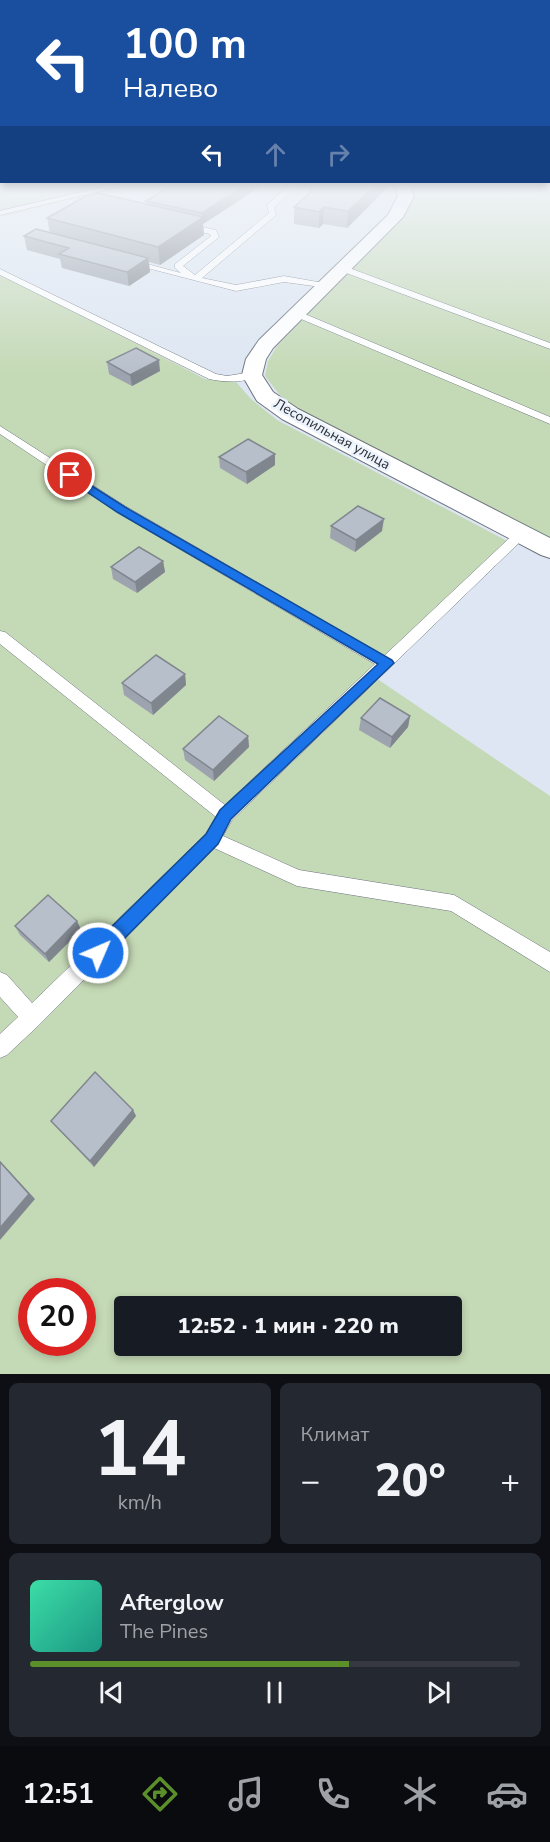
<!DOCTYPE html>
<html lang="ru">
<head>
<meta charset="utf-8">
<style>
  :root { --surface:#171b24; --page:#242831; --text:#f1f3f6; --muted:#9ea1a6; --line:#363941; --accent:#5b8f29 }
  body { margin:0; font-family:"Nunito Sans",sans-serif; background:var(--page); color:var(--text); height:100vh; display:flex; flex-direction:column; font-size:22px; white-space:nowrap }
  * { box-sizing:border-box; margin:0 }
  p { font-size:20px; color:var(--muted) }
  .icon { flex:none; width:33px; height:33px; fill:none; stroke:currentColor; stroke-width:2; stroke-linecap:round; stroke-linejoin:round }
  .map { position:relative; height:1374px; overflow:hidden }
  .panel { display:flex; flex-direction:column; gap:9px; padding:9px; background:#0d0f14; flex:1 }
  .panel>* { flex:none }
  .banner { position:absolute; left:0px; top:0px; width:550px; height:183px; box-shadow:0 3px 9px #0003; background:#1a4fa0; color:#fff; overflow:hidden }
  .speed { position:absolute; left:18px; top:1278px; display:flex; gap:12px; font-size:30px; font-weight:700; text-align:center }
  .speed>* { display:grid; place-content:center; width:78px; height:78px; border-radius:50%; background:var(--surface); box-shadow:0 3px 9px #0003; line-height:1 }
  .speed .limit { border:9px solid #d22; background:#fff; color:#111 }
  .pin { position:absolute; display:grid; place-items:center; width:51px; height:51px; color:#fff; margin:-26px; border:3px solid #fff; border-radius:50%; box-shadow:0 2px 6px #0007 }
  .me { position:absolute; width:66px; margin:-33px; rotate:45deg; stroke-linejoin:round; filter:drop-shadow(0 0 4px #0008) }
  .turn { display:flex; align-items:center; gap:21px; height:126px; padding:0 24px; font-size:27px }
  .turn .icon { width:78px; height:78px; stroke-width:2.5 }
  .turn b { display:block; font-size:42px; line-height:51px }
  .lanes { display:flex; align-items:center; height:57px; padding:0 24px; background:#0003; justify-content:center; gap:30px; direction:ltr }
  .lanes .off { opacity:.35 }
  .big { font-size:45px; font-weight:800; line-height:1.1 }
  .panel .card { flex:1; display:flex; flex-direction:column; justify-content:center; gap:9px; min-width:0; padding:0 21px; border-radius:9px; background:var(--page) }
  .panel .dial { align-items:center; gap:0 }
  .dial b { font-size:78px; line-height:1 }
  .song { display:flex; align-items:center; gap:18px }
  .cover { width:72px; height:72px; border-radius:9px; background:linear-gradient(135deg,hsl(160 70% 55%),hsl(170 70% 35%)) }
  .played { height:6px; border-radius:3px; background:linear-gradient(90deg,var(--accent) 65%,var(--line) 65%) }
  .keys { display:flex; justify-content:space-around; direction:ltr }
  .heat { display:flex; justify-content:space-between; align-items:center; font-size:33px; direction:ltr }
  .panel .tiles { flex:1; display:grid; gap:9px; grid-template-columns:1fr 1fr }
  .card:last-child { grid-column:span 2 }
  .trip { position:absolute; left:114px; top:1296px; width:348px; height:60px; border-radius:6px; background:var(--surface); box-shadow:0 3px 9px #0003; font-weight:800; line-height:60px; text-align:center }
  .tabs { display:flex; height:96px; justify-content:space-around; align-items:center; background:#090b0e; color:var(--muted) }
  .tabs .icon { width:42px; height:42px }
  .tabs .current { color:var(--accent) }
  .tabs b { font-size:27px; color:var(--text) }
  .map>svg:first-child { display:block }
  .green { fill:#c4d9b5; fill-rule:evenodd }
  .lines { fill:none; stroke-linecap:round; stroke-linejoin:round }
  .service-casing { stroke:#6c747f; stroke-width:1 }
  .minor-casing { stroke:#6c747f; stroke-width:2 }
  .service { fill:#fff; fill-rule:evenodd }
  .minor { fill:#fff; fill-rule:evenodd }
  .wall { fill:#9da4af }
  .shaded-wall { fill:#80868e }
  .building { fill:#b7bfcb; stroke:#80868e; stroke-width:1.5 }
  .route { fill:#1a73e8; stroke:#114b97; stroke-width:1.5 }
  .labels { text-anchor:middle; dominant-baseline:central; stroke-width:5; stroke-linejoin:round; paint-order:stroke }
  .far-street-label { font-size:14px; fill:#2b2e33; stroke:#ecf3fd }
</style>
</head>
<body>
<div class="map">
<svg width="550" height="1374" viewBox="0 0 550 1374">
  <rect width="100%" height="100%" fill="#dde6f2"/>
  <path class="green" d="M0 183H139L0 217Z
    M409 183H550V538L298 409 279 394 265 376 268 361 277 346 401 219 415 196Z
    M0 272 205 379 236 382 251 399 277 420 509 542 367 672 550 796V1374H0ZM32 1292H82V1342H32ZM124 1306H452V1346H124Z"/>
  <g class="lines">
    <defs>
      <path id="service" d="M121 183H134L0 215V211Z
        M292 183H300L274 207 276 215 202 278 236 285 284 276 329 284V288L284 282 236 291 128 263 132 260 181 273 175 268V264L211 236 210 234 181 227V223H184L216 230 219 237 183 266 195 275 269 213 267 205Z
        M539 183H547L550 186V193Z
        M344 266 550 343V349L341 271 340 269Z
        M0 269 216 374 227 376 252 372 257 375C245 384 223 382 209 379L0 275Z
        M294 312H300L550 417V424L294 316Z
        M0 426 125 506 384 656 517 531H525L527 534 525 537 232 820 223 836 299 870 454 895 550 952V972L451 911 297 886 214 848 39 1025 7 1055 0 1058V1034L18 1017 0 997V972L7 975 32 1003 206 834 216 817 0 644V631L5 632 225 805 375 664 117 512 0 434Z"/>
      <path id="minor" d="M394 183H408L414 196 403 217 273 348 266 359 262 375 273 392 298 409 550 538V558L541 555 282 419 257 401 242 375 246 359 259 340 388 215 398 196Z"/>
    </defs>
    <use href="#service" class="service-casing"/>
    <use href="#minor" class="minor-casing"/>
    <use href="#service" class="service"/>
    <use href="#minor" class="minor"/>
  </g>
  <path class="wall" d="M175 183H266L203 224 204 235 160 265 149 262 150 272 129 286 62 268 60 259 27 250 24 236 50 233 47 218 147 205 146 201Z
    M299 183H392L347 228 323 224 319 228 294 224V207L313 190 299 187Z
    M107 362 160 371 132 386 109 374Z
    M219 457 275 465 247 484 220 468Z
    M331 526 382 531 355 552 330 538Z
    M163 561 165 572 137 593 113 579 111 567Z
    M185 674 186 685 153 715 124 695 122 683Z
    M410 716 408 727 390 748 359 730 361 718Z
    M248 736 249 747 214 781 185 760 183 749Z
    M77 921 81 930 49 962 20 935 15 926Z
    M133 1110 136 1116 94 1167 51 1121Z"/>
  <path class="shaded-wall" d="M249 183H266L203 224 204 235 160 265 158 247 202 218V213Z
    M378 183H392L347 228 348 211Z
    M324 207 323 224 319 228V212Z
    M148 258 150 272 129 286 127 272Z
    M159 360 160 371 132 386 130 375Z
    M275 454V465L247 484 246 472Z
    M384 519 382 531 355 552 356 540Z
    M163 561 165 572 137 593 135 582Z
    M185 674 186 685 153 715 151 703Z
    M410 716 408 727 390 748 392 737Z
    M248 736 249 747 214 781 213 770Z
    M77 921 81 930 49 962 45 954Z
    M133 1110 136 1116 94 1167 90 1161Z
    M0 1161 35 1199 0 1240Z"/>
  <path class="building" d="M175 183H249L202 213 146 201Z
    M321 183H378L348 211 324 207 319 212 294 207Z
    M98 193 203 217 158 247 47 218 86 196Z
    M36 229 148 258 127 272 59 254 69 248 24 236Z
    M136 348 159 360 130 375 107 362Z
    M248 439 275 454 246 472 219 457Z
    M358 506 384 519 356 540 331 526Z
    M139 547 163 561 135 582 111 567Z
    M156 655 185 674 151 703 122 683Z
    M380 698 410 716 392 737 361 718Z
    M219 716 248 736 213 770 183 749Z
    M48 895 77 921 45 954 15 926Z
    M95 1072 133 1110 90 1161 51 1121Z
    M0 1162 29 1194 0 1228Z"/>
  <linearGradient id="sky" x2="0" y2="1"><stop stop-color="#86b4e6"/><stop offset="0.49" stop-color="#f0f4f9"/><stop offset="1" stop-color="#f0f4f9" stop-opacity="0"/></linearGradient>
  <rect width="550" height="375" fill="url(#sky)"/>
  <path class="route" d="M70 472 125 507 392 660 394 663 231 819 218 844 104 959 98 961 91 959 89 953 91 947 206 834 220 810 378 664 117 512 66 478 64 475Z"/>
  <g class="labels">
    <g class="far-street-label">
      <text transform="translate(332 434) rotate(29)">Лесопильная улица</text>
    </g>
  </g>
</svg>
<div class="speed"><div class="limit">20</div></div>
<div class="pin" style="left:70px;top:475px;background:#d93025"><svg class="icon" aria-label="arrive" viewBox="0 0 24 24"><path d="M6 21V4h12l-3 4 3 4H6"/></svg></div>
<svg class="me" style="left:98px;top:953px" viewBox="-20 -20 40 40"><circle r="17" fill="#1a73e8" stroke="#fff" stroke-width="3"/><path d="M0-11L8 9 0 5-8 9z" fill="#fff"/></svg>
<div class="trip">12:52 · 1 мин · 220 m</div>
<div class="banner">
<div class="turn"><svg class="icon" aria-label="left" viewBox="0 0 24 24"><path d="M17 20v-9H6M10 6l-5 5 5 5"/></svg><div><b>100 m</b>Налево</div></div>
<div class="lanes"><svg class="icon" aria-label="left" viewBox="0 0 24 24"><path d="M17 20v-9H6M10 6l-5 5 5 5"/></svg><svg class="icon off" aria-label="ahead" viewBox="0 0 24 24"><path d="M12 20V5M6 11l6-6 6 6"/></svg><svg class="icon off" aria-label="right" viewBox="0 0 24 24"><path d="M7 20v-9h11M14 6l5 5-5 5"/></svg></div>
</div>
</div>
<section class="panel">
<div class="tiles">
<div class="card dial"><b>14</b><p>km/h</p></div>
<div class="card"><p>Климат</p>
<div class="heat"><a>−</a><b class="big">20°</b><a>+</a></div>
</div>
<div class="card">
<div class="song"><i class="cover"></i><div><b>Afterglow</b><p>The Pines</p></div></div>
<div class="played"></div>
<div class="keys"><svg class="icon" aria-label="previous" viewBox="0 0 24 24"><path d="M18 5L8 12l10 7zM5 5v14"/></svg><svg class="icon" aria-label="pause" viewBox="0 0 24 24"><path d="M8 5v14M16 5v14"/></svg><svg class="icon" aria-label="next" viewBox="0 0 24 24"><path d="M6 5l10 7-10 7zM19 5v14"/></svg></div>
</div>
</div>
</section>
<nav class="tabs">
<b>12:51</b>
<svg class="icon current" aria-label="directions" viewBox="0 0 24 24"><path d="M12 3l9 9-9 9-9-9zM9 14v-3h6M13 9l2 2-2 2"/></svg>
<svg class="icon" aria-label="music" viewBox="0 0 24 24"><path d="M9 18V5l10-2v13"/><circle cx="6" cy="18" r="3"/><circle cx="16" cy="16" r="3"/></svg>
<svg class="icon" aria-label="phone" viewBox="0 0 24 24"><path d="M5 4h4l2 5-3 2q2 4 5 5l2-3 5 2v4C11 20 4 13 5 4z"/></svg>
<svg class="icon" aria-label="climate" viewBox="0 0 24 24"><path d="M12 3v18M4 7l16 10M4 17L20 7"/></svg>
<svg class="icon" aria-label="car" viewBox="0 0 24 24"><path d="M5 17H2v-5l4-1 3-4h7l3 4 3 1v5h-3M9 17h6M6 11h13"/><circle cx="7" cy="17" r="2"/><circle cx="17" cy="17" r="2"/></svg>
</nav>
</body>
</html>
